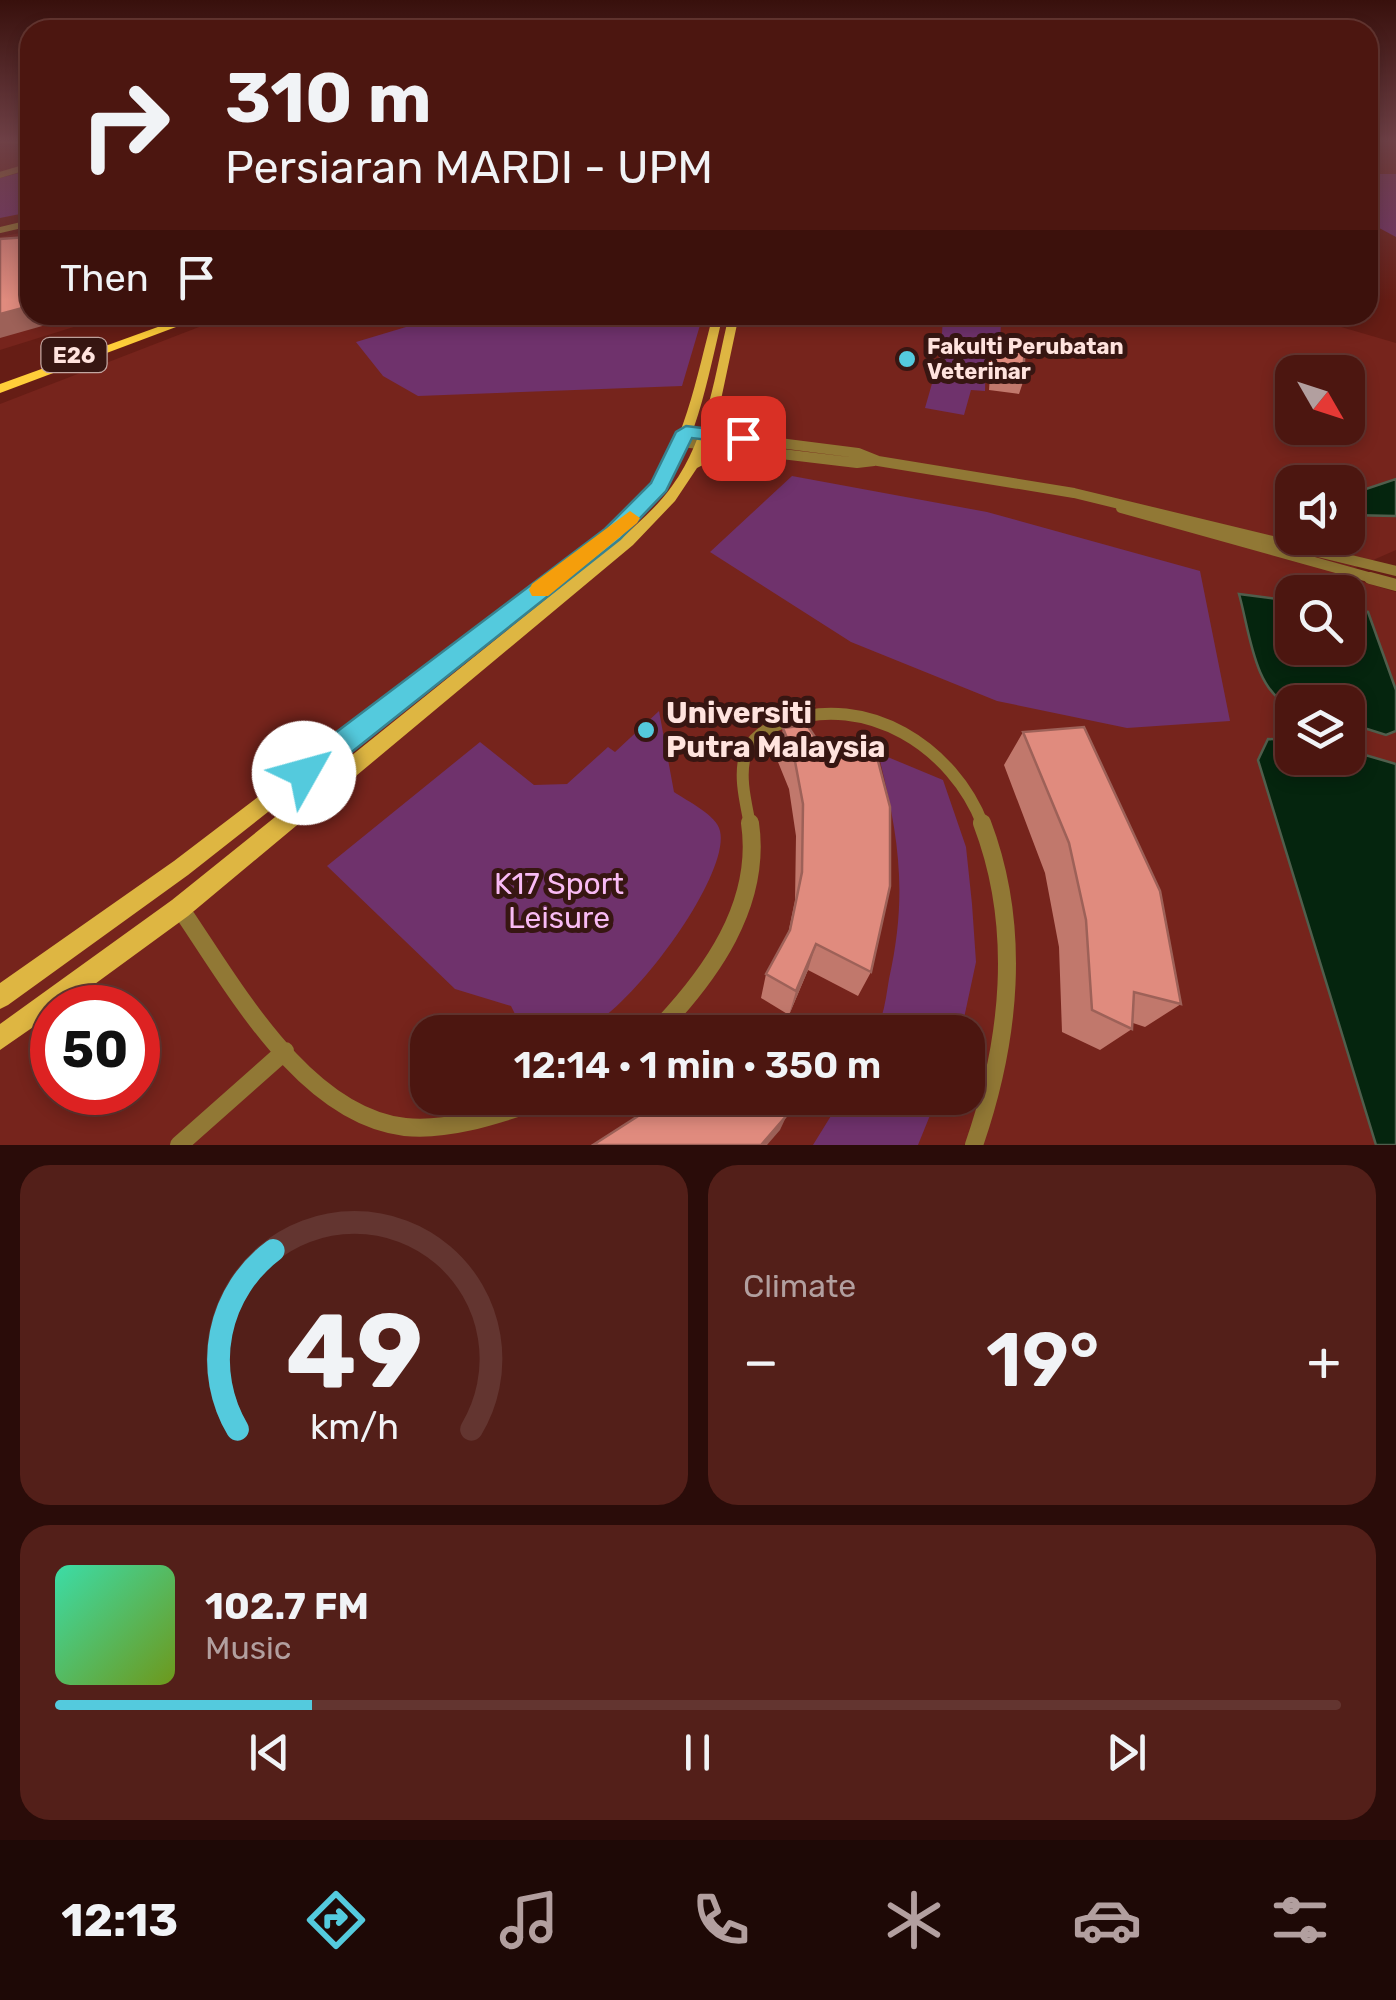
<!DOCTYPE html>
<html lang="en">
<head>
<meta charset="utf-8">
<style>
  :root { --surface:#4c1610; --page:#531f19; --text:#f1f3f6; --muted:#b29f9f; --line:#633530; --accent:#54cadd }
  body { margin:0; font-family:Rubik,sans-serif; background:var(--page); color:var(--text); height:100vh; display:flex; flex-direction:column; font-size:38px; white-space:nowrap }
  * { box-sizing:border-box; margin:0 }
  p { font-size:32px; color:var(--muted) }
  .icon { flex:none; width:55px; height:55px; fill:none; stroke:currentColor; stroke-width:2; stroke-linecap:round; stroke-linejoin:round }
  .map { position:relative; height:1145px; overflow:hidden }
  .sheet { display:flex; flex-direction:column; gap:20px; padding:20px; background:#2a0c09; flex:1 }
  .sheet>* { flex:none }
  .hud { position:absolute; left:20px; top:20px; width:1358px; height:305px; border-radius:30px; box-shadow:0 5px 15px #0003,0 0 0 2px var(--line); background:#4c1610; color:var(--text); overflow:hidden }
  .needle { width:65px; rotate:129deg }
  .fabs { position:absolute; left:1275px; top:355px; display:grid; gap:20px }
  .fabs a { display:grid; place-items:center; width:90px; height:90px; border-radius:20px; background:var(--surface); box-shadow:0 5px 15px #0003,0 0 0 2px var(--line); font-size:50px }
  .speed { position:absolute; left:30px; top:985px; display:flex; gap:20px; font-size:50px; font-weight:700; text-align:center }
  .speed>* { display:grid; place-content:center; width:130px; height:130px; border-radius:50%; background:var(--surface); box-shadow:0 5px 15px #0003,0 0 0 2px var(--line); line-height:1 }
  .speed .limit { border:15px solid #d22; background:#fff; color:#111 }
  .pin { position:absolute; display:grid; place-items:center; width:85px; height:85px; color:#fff; margin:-42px; border-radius:20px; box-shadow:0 5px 15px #0006 }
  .me { position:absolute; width:110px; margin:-55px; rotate:52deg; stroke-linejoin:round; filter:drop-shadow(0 0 8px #0008) }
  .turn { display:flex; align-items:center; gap:35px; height:210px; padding:0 40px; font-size:45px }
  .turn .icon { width:130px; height:130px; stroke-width:2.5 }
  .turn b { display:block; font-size:70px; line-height:85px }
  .then { display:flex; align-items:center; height:95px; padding:0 40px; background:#0003; gap:20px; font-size:38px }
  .big { font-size:75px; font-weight:600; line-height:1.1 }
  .sheet .widget { flex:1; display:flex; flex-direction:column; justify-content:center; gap:15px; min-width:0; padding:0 35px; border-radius:30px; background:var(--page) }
  .sheet .dial { align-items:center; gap:0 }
  .dial svg { height:260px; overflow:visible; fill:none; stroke:var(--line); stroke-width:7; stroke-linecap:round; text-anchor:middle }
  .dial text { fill:var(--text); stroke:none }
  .song { display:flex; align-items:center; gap:30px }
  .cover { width:120px; height:120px; border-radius:15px; background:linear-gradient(135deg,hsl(160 70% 55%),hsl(80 70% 35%)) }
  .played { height:10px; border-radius:5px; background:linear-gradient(90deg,var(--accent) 20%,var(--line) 20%) }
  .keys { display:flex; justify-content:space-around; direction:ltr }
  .heat { display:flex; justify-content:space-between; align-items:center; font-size:55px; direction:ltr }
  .sheet .tiles { flex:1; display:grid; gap:20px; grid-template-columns:1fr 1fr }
  .widget:last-child { grid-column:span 2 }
  .trip { position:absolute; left:410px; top:1015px; width:575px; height:100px; border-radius:30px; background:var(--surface); box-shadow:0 5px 15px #0003,0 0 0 2px var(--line); font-weight:600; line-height:100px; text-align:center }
  .tab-bar { display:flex; height:160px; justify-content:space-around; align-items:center; background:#1e0906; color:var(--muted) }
  .tab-bar .icon { width:70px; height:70px }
  .tab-bar .current { color:var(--accent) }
  .tab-bar b { font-size:45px; color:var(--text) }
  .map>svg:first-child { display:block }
  .built { fill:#76241c; fill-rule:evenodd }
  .green { fill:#6f326c }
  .water { fill:#05250e; stroke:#505e4c; stroke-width:2.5 }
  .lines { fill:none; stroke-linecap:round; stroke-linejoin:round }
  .minor-far3 { stroke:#917835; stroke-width:6 }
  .minor-far2 { stroke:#917835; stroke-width:10 }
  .minor-far1 { stroke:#917835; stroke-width:12 }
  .minor { stroke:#917835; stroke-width:18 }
  .major { fill:#deb642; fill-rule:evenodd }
  .highway { fill:#ffce3a; fill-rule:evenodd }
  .wall { fill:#c1786c }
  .shaded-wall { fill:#9d6158 }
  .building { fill:#e08b7e; stroke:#9d6158; stroke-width:2.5 }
  .route { fill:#54cadd; stroke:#378390; stroke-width:2.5 }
  .slow { fill:#f59e0b }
  .poi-dot { fill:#54cadd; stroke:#371612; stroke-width:4 }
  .labels { text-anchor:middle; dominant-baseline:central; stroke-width:10; stroke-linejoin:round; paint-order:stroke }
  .far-poi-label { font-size:22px; font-weight:bold; fill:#ffe3de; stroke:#371612; text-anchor:start }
  .shield { fill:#371612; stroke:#c3a6a1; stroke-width:2.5 }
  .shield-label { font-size:22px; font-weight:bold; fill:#ffe3de }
  .near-poi-label { font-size:30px; font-weight:bold; fill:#ffe3de; stroke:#371612; text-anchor:start }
  .near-park-label { font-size:30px; fill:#f9bbf4; stroke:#371612 }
</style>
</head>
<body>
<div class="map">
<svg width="1396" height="1145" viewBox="0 0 1396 1145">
  <rect width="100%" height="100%" fill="#661d15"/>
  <path class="built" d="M30 231V315H112L0 350V237Z
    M230 315H1300L1396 343V550L1339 575 1396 592V1145H0V404ZM1292 372H1348V428H1292ZM1292 482H1348V538H1292ZM1292 592H1348V648H1292ZM1292 702H1348V758H1292ZM52 1008H138V1092H52ZM428 1032H968V1098H428Z"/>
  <path class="green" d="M30 170V212L0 218V178Z
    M1368 174H1396V237L1368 222Z
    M446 315H703L682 386 418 396 383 376 356 342Z
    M943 315 1001 323 1000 342 986 341 985 391 971 390 964 415 925 408 941 352Z
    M792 476 987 512 1200 571 1230 721 1127 728 997 701 851 642 710 552Z
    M659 711 674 792C687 801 717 815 720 831 731 877 624 1020 578 1032 562 1036 540 1033 524 1032L511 1006 455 989 327 866 480 742 534 785 567 784 608 747 615 752Z
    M878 753 943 780 966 847 972 904 976 962 961 1032H875C884 1017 886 997 889 979 908 894 899 836 878 753Z
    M842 1098H937L918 1145H813Z"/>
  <path class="water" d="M1396 479V516L1348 515V495Z
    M1239 594 1292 601V648H1348V609L1368 612 1396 690V731L1386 735 1348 723V702H1292V706C1254 694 1249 628 1239 594Z
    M1268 739 1292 740V758H1348V750L1396 764V1145H1376L1258 760Z"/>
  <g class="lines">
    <path class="minor-far3" d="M2 140 30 141
      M0 175 30 166
      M0 230 30 223"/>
    <path class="minor-far2" d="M686 431 858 453 878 461 1074 493 1396 571
      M682 442 857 463 874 461
      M1121 508 1379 580"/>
    <path class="minor-far1" d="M1370 578 1396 585
      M750 825C746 803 739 778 745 756 751 737 767 728 784 722 867 692 953 747 983 825"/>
    <path class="minor" d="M180 908C233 985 303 1115 405 1127 452 1132 504 1112 548 1098
      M656 1032C710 976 762 905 750 823
      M179 1145 285 1051
      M974 1145C1010 1041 1022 928 982 823"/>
    <path class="major" d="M713 315H723C707 379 696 454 652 505 642 517 628 527 617 537L188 875 8 1005 0 1009V983L174 861 607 531C619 520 632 510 642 499 684 452 697 374 713 315Z
      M729 315H739L719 409 727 423 749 438 743 442C733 439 720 431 715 423L703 454C716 448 729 444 743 446V452L722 455 697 468 675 501 633 545 188 916 62 1008H52V1014L0 1050V1024L172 900 623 537C640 521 659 505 672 486 708 437 715 373 729 315Z"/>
    <path class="highway" d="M191 315H208L0 393V384Z"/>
  </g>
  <path class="wall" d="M996 335 1023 382 1019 394 989 390 992 347Z
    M807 725 871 972 858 996 808 970 789 1015 761 998 766 974 788 934 795 901 796 836 789 789 778 762 783 728Z
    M1023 732 1181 1004 1145 1027 1133 1023 1132 1029 1100 1050 1062 1032 1059 947 1045 873 1004 765Z"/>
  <path class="shaded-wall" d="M30 306V315H81L0 338V314Z
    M816 944 808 970 789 1015 796 991Z
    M787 1115 780 1130 767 1145H761Z"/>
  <path class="building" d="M30 225V306L0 314V239L28 237 21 228Z
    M996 335 1025 339 1023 382 992 378Z
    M807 725 819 743 872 738 890 807V886L871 972 816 944 796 991 766 974 790 930 802 872 803 804 794 756 783 728Z
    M1084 727 1160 891 1181 1004 1134 992 1132 1029 1092 1010 1086 920 1069 843 1023 732Z
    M735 1016 754 1032H725Z
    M661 1098H771L787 1115 761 1145H593L649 1109Z"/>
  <linearGradient id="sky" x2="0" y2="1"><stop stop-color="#38100c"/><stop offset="0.47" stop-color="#6e4046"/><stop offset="1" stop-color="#6e4046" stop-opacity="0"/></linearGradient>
  <rect width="1396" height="300" fill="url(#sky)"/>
  <path class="route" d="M686 426 743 433 752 438 743 444 692 438 666 491 620 539 314 782 304 786 294 782 290 773 294 764 605 529 651 483 676 432Z"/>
  <path class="slow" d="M630 511 640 518 637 523 548 596H532L529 590 532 584Z"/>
  <g class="poi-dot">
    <circle cx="907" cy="359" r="10"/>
    <circle cx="646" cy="730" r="10"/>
  </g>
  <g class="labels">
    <g class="far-poi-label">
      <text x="927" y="346">Fakulti Perubatan<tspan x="927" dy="25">Veterinar</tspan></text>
    </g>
    <rect class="shield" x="41.5" y="338" width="65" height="34" rx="8"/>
    <g class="shield-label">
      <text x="74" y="355">E26</text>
    </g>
    <g class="near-poi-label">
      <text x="666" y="713">Universiti<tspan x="666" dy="34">Putra Malaysia</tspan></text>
    </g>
    <g class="near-park-label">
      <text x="559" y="884">K17 Sport<tspan x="559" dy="34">Leisure</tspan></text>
    </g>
  </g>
</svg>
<div class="fabs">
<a><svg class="needle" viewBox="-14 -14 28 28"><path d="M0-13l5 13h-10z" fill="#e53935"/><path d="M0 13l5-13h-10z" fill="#b29f9f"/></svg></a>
<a><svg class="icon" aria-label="sound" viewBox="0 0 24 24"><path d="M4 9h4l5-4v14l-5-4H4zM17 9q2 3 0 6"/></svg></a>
<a><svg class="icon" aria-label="search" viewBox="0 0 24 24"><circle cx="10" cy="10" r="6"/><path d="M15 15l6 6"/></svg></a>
<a><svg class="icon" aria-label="layers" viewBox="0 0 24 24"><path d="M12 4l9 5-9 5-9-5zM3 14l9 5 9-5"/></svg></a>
</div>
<div class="speed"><div class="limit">50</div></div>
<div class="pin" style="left:743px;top:438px;background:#d93025"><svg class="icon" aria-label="arrive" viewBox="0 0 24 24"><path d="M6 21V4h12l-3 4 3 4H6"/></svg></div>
<svg class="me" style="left:304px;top:773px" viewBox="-20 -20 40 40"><circle r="19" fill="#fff"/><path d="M0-13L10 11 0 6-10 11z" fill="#54cadd"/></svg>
<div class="trip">12:14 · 1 min · 350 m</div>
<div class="hud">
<div class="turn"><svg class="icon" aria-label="right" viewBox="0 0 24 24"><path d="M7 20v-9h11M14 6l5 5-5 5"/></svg><div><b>310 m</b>Persiaran MARDI - UPM</div></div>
<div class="then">Then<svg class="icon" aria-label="arrive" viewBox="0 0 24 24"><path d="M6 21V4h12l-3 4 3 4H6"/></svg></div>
</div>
</div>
<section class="sheet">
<div class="tiles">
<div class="widget dial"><svg viewBox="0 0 100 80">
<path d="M14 69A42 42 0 1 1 86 69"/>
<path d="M14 69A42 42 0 0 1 25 14" stroke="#54cadd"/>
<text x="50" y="56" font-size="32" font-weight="700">49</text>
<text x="50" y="72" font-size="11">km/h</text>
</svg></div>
<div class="widget"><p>Climate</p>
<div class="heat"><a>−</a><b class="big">19°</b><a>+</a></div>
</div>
<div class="widget">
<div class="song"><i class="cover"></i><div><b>102.7 FM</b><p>Music</p></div></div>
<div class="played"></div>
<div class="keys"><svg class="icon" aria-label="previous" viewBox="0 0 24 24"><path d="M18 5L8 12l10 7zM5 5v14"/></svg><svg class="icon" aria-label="pause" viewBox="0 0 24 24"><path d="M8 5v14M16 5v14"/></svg><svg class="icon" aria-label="next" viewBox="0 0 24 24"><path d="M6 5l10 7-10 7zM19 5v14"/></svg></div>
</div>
</div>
</section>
<nav class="tab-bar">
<b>12:13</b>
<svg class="icon current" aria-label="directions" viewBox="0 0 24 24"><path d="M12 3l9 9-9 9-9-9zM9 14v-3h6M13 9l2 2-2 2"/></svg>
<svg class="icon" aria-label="music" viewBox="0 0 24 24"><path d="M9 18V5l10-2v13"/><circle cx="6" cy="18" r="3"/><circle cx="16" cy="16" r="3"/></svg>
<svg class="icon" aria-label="phone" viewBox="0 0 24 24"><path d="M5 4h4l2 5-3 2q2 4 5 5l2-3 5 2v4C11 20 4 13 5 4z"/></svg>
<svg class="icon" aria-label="climate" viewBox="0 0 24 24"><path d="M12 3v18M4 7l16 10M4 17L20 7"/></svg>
<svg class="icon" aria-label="car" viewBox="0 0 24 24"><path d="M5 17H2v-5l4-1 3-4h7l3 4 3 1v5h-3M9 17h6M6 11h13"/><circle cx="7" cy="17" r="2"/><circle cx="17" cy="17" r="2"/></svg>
<svg class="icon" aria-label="filters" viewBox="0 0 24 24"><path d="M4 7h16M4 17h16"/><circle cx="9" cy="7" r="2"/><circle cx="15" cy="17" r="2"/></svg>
</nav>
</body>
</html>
